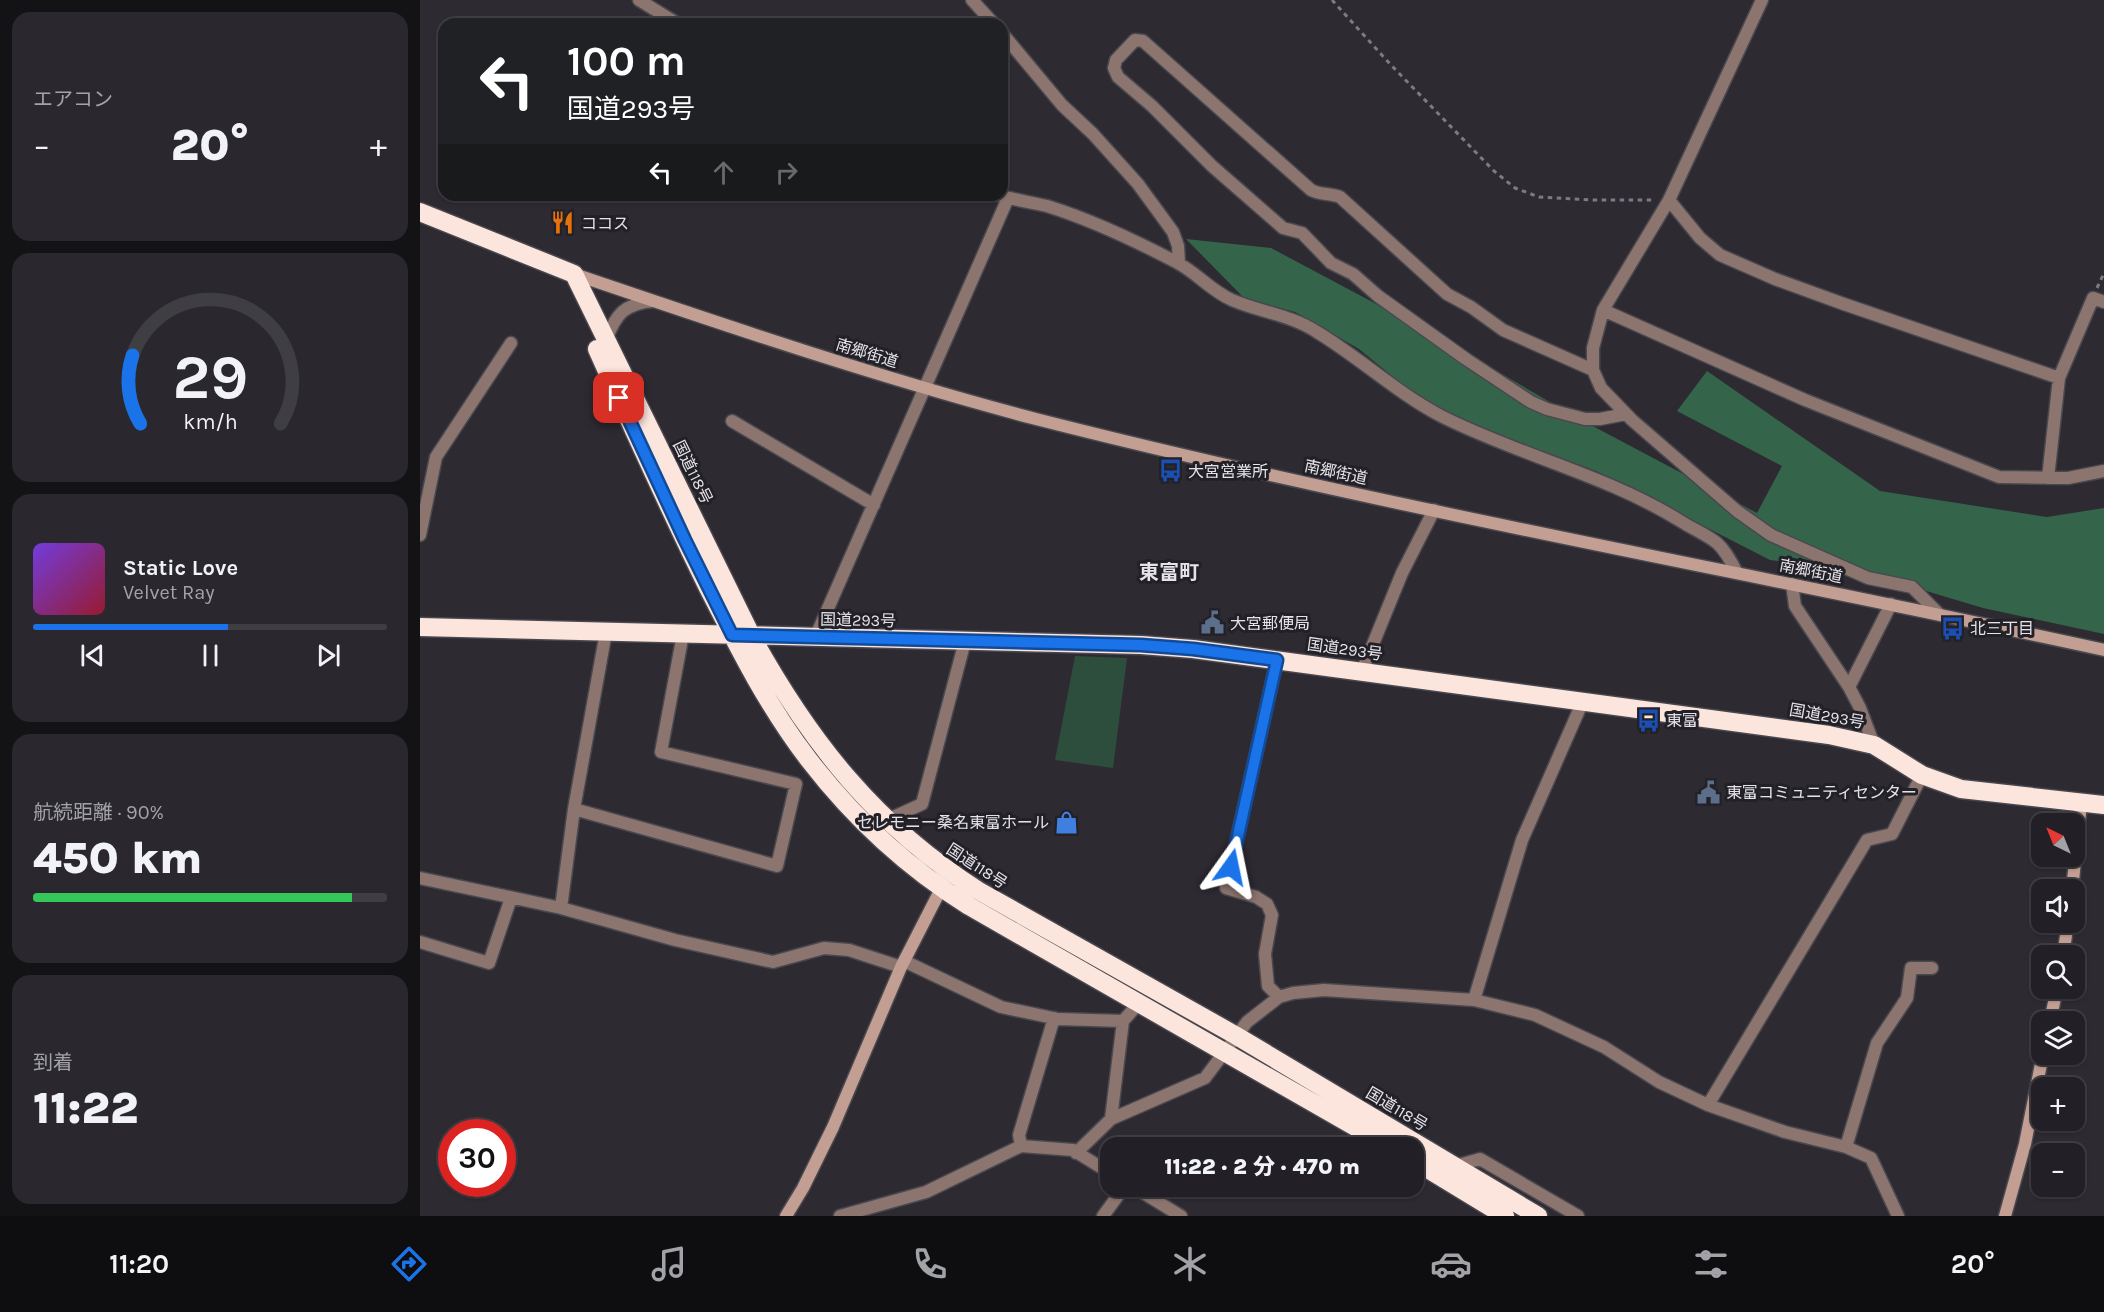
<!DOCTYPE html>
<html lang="ja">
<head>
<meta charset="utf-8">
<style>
  :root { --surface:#222026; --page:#2a282e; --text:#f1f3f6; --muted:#a2a3a7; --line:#3f3e43; --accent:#1a73e8 }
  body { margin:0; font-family:Karla,"Noto Sans JP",sans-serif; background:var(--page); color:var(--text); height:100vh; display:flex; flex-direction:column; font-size:22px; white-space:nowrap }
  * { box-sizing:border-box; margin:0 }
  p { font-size:20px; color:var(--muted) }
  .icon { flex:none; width:33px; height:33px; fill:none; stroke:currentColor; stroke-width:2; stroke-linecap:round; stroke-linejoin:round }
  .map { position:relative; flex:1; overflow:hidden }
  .details { display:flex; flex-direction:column; gap:12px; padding:12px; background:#131215; width:420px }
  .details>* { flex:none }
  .banner { position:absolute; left:18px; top:18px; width:570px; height:183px; border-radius:18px; box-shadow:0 2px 4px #0004,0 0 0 2px var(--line); background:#202124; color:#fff; overflow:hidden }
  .needle { width:39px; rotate:317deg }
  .buttons { position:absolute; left:1611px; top:813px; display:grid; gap:12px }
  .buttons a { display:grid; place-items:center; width:54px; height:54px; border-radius:12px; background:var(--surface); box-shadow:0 2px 4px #0004,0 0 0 2px var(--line); font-size:30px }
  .speed { position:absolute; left:18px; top:1119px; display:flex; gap:12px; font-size:30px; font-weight:700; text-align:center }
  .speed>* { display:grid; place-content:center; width:78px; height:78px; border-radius:50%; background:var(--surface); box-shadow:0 2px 4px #0004,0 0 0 2px var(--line); line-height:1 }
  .speed .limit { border:9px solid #d22; background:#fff; color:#111 }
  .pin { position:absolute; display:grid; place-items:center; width:51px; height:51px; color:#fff; margin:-26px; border-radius:12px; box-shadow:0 3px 9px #0006 }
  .me { position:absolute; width:66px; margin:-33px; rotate:12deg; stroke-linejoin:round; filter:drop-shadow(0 0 4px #0008) }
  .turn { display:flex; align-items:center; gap:21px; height:126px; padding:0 30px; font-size:27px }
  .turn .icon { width:78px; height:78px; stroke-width:2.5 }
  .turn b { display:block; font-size:42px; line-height:51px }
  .lanes { display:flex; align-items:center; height:57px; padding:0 30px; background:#0003; justify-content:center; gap:30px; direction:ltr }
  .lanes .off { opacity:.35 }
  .big { font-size:45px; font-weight:800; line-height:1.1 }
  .details .widget { flex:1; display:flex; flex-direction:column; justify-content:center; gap:9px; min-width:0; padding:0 21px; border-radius:18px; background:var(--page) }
  .details .dial { align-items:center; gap:0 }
  .dial svg { height:156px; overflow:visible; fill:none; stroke:var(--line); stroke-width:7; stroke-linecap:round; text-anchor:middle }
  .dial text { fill:var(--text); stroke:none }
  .song { display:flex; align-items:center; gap:18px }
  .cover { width:72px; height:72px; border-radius:9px; background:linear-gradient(135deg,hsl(260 70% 55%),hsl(350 70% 35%)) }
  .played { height:6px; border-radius:3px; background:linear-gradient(90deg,var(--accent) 55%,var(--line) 55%) }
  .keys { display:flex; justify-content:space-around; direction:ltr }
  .heat { display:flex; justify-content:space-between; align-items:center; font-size:33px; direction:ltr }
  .charge { height:9px; border-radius:4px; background:linear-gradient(90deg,#34c759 90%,var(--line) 0) }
  .trip { position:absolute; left:680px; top:1137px; width:324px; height:60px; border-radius:18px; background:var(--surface); box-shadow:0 2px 4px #0004,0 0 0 2px var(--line); font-weight:800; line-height:60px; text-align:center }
  .dock { display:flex; height:96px; justify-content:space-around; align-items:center; background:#0e0d0f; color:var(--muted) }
  .dock .icon { width:42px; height:42px }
  .dock .selected { color:var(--accent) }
  .dock b { font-size:27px; color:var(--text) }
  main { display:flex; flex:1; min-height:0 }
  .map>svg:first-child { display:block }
  .green { fill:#2e4e3d }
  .forest { fill:#34654b }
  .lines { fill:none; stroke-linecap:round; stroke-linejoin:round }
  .street-casing { stroke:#4a484f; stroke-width:15 }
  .secondary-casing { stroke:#4a484f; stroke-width:15 }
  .highway-casing { stroke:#4a484f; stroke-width:21 }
  .path { stroke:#7d7b81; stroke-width:3; stroke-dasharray:4.5 4.5; stroke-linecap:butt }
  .street { stroke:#8c756e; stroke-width:12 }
  .secondary { stroke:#c39f93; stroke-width:12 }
  .highway { stroke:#fce5dd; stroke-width:18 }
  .route-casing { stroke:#114b97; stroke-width:15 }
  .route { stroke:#1a73e8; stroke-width:10 }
  .labels { text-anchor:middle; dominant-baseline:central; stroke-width:6; stroke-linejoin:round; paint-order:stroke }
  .poi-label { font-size:16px; fill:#e5e3e8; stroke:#232128; text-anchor:start }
  .street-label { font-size:16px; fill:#e5e3e8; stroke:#232128 }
  .quarter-label { font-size:20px; font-weight:bold; fill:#e5e3e8; stroke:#232128 }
</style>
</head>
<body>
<main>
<section class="details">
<div class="widget"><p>エアコン</p>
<div class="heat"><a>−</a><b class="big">20°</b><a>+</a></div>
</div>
<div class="widget dial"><svg viewBox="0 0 100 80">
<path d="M14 69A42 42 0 1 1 86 69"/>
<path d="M14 69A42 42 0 0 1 10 34" stroke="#1a73e8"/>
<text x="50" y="56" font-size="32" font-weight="700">29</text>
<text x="50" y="72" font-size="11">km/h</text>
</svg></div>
<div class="widget">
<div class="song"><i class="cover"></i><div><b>Static Love</b><p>Velvet Ray</p></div></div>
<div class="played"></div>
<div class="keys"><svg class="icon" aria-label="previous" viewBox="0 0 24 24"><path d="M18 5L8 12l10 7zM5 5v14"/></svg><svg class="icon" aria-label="pause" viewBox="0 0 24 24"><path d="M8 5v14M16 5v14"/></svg><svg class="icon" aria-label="next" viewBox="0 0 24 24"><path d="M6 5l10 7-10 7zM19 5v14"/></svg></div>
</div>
<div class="widget"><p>航続距離 · 90%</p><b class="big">450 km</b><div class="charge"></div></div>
<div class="widget"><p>到着</p><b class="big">11:22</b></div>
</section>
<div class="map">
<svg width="1684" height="1216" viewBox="0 0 1684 1216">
  <rect width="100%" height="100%" fill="#2d2a32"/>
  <path class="green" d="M655 656 707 658 693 768 635 760Z"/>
  <path class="forest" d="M766 239 851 248 1022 339 1152 415 1337 513 1362 466 1257 411 1287 371 1460 491 1627 517 1684 508V634L1563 608 1436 570 1350 560 1176 471 1075 434 1001 400 939 349 875 312 824 298Z"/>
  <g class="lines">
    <defs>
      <path id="street" d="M219 0 258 24
        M552 0 574 24
        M1342 0 1249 200 1183 310 1173 348V370L1181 388 1212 420 1317 511 1351 535 1448 578 1492 587 1519 614
        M582 33 642 105 673 134 718 184 753 232 758 246 759 263
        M578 195C594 200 611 202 627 206 672 220 714 240 756 262 776 272 791 291 812 300 840 312 871 315 897 332 940 358 977 393 1021 416 1100 456 1187 475 1262 522 1273 529 1287 535 1297 543 1306 551 1312 563 1317 573
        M1249 200 1280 238 1300 255 1355 279 1421 303 1639 378
        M1183 310 1385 400 1579 477 1648 478 1684 471
        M186 340C196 314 204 304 233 301
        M1173 370 1083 330 1051 307 1027 294 920 197C910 193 900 195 891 190L723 41 715 40 696 60 694 68 698 77 732 106 792 166 863 228 882 233 911 263 933 274 958 296 1046 359 1111 402 1127 409 1165 419H1180L1206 414
        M312 421 454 505
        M1628 478 1639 378 1673 298 1684 302
        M0 535 16 457 91 343
        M1372 584 1375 606 1429 687 1440 708 1454 745
        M395 638 588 198
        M857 660 806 888 836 897 847 904 852 915 845 954 848 986 859 997
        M942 671 982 573 1014 510
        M1429 687 1471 604
        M154 809 357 866 376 784 241 752 263 634
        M467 820 502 804 545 641
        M0 878 141 908 255 940 353 962 404 948 429 950 481 967
        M141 908 154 809 186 632
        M0 942 69 963 91 898
        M484 961 581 1007 638 1019 703 1021 719 1003
        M1054 1000 1102 840 1163 701
        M1288 1105 1447 840 1472 834 1502 775
        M691 1119 703 1021
        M601 1146 599 1135 634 1018
        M1426 1147 1457 1043 1487 998 1491 968H1512
        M656 1153 691 1119 785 1078 827 1022 859 997 873 993 904 990 1054 1000 1115 1015 1184 1047 1239 1082 1288 1105 1365 1132 1426 1147 1451 1158 1478 1216
        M1035 1166 1060 1159 1158 1216
        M712 1186 761 1216
        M420 1216 506 1192 601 1146 653 1150 690 1173
        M683 1216 705 1186"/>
      <path id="secondary" d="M154 274C307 326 460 378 616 419 969 509 1328 572 1684 650
        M1652 890 1661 803
        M1643 956 1648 922
        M1630 1022 1637 988
        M366 1216 383 1188 413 1127 481 967 525 881
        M1585 1216 1605 1144 1623 1054"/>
      <path id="highway" d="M0 212 154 274 332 637C390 742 456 826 559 891L815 1035 1118 1216
        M177 349C213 429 249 509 288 588 318 647 348 707 389 760 433 817 488 868 549 906L972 1148
        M0 627 721 645 773 649 1409 735 1454 745 1502 775 1541 789 1684 805
        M993 1160 1085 1216"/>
    </defs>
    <use href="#street" class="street-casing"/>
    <use href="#secondary" class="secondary-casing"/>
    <use href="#highway" class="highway-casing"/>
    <path class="path" d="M912 0 970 64 1074 171 1095 188 1119 197 1173 200H1234
      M1677 288 1684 273"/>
    <use href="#street" class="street"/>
    <use href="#secondary" class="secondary"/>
    <use href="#highway" class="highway"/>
  </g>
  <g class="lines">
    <defs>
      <path id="route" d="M199 398 265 540 312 635 721 645 773 649 857 660 811 867"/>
    </defs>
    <use href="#route" class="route-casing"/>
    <use href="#route" class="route"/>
  </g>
  <defs>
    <symbol id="restaurant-bare" viewBox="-9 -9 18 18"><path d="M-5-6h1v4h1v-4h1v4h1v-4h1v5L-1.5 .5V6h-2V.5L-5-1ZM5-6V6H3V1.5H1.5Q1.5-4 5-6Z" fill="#e8710a" stroke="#232128" stroke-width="2.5" paint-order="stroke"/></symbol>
    <symbol id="bus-bare" viewBox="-9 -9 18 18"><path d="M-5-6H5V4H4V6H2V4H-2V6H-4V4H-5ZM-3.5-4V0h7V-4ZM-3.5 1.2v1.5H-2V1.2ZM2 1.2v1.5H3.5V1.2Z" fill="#1a4fb4" stroke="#232128" stroke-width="2.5" paint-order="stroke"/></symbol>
    <symbol id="civic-bare" viewBox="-9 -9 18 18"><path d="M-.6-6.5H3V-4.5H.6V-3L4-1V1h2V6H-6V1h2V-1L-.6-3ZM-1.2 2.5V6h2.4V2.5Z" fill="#5c6f8a" stroke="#232128" stroke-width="2.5" paint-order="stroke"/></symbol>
    <symbol id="shop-bare" viewBox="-9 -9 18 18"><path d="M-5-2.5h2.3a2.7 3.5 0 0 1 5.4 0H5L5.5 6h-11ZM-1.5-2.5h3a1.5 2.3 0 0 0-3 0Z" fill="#3f7fe0" stroke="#232128" stroke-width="2.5" paint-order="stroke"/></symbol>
  </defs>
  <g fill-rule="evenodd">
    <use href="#restaurant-bare" x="126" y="206" width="33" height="33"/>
    <use href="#bus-bare" x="734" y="454" width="33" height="33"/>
    <use href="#civic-bare" x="776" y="606" width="33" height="33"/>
    <use href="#bus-bare" x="1516" y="612" width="33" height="33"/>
    <use href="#bus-bare" x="1212" y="704" width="33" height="33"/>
    <use href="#civic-bare" x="1272" y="776" width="33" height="33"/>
    <use href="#shop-bare" x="630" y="806" width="33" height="33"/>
  </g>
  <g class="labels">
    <g class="poi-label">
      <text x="161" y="223">ココス</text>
      <text x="768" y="471">大宮営業所</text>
      <text x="810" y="623">大宮郵便局</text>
      <text x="1550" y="628">北三丁目</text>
      <text x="1246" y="720">東富</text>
      <text x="1306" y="792">東富コミュニティセンター</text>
      <text x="629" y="822" text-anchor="end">セレモニー桑名東富ホール</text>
    </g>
    <g class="street-label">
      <text transform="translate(447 353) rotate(17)">南郷街道</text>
      <text transform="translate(273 472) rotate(64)">国道118号</text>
      <text transform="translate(916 472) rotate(12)">南郷街道</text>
      <text transform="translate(1391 571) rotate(11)">南郷街道</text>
      <text transform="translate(438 620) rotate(1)">国道293号</text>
      <text transform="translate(925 649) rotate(8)">国道293号</text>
      <text transform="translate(1407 716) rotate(10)">国道293号</text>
      <text transform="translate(557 866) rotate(33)">国道118号</text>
      <text transform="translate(977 1109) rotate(31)">国道118号</text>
    </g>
    <g class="quarter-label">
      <text x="749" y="572">東富町</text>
    </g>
  </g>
</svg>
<div class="buttons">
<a><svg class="needle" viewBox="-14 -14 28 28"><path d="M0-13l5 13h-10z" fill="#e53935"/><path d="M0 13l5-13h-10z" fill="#a2a3a7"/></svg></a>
<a><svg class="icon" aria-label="sound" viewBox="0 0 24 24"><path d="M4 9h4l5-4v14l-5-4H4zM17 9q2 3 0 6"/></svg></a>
<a><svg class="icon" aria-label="search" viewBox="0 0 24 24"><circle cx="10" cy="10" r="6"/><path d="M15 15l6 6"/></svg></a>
<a><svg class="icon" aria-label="layers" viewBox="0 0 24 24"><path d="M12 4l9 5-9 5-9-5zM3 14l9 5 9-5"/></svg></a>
<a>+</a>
<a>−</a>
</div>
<div class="speed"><div class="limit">30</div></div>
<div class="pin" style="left:199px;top:398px;background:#d93025"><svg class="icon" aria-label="arrive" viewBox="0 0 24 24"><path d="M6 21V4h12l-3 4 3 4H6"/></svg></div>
<svg class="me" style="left:811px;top:867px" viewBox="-20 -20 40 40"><path d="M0-17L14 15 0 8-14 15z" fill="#1a73e8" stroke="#fff" stroke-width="4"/></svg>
<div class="trip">11:22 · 2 分 · 470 m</div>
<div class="banner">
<div class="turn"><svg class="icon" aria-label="left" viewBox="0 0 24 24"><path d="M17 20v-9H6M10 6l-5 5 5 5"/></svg><div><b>100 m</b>国道293号</div></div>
<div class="lanes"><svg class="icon" aria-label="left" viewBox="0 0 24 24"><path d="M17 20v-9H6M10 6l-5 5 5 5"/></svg><svg class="icon off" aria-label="ahead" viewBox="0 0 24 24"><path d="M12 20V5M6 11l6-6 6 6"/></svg><svg class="icon off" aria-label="right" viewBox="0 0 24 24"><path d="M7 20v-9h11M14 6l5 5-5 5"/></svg></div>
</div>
</div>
</main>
<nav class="dock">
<b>11:20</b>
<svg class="icon selected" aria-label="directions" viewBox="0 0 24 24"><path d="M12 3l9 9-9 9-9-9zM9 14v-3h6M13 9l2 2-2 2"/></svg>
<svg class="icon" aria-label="music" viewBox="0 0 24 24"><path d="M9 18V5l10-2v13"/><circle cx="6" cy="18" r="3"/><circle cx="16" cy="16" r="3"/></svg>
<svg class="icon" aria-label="phone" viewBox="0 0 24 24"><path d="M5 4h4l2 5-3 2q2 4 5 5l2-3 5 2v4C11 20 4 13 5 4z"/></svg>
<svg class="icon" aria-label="climate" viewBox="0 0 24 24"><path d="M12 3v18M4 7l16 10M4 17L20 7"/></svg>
<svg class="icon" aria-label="car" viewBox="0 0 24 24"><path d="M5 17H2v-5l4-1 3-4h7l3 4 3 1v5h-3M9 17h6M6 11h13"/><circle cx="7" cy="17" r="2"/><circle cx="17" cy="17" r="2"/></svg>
<svg class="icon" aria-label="filters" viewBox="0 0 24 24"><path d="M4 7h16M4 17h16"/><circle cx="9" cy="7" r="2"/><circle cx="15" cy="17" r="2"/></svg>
<b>20°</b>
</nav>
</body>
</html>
